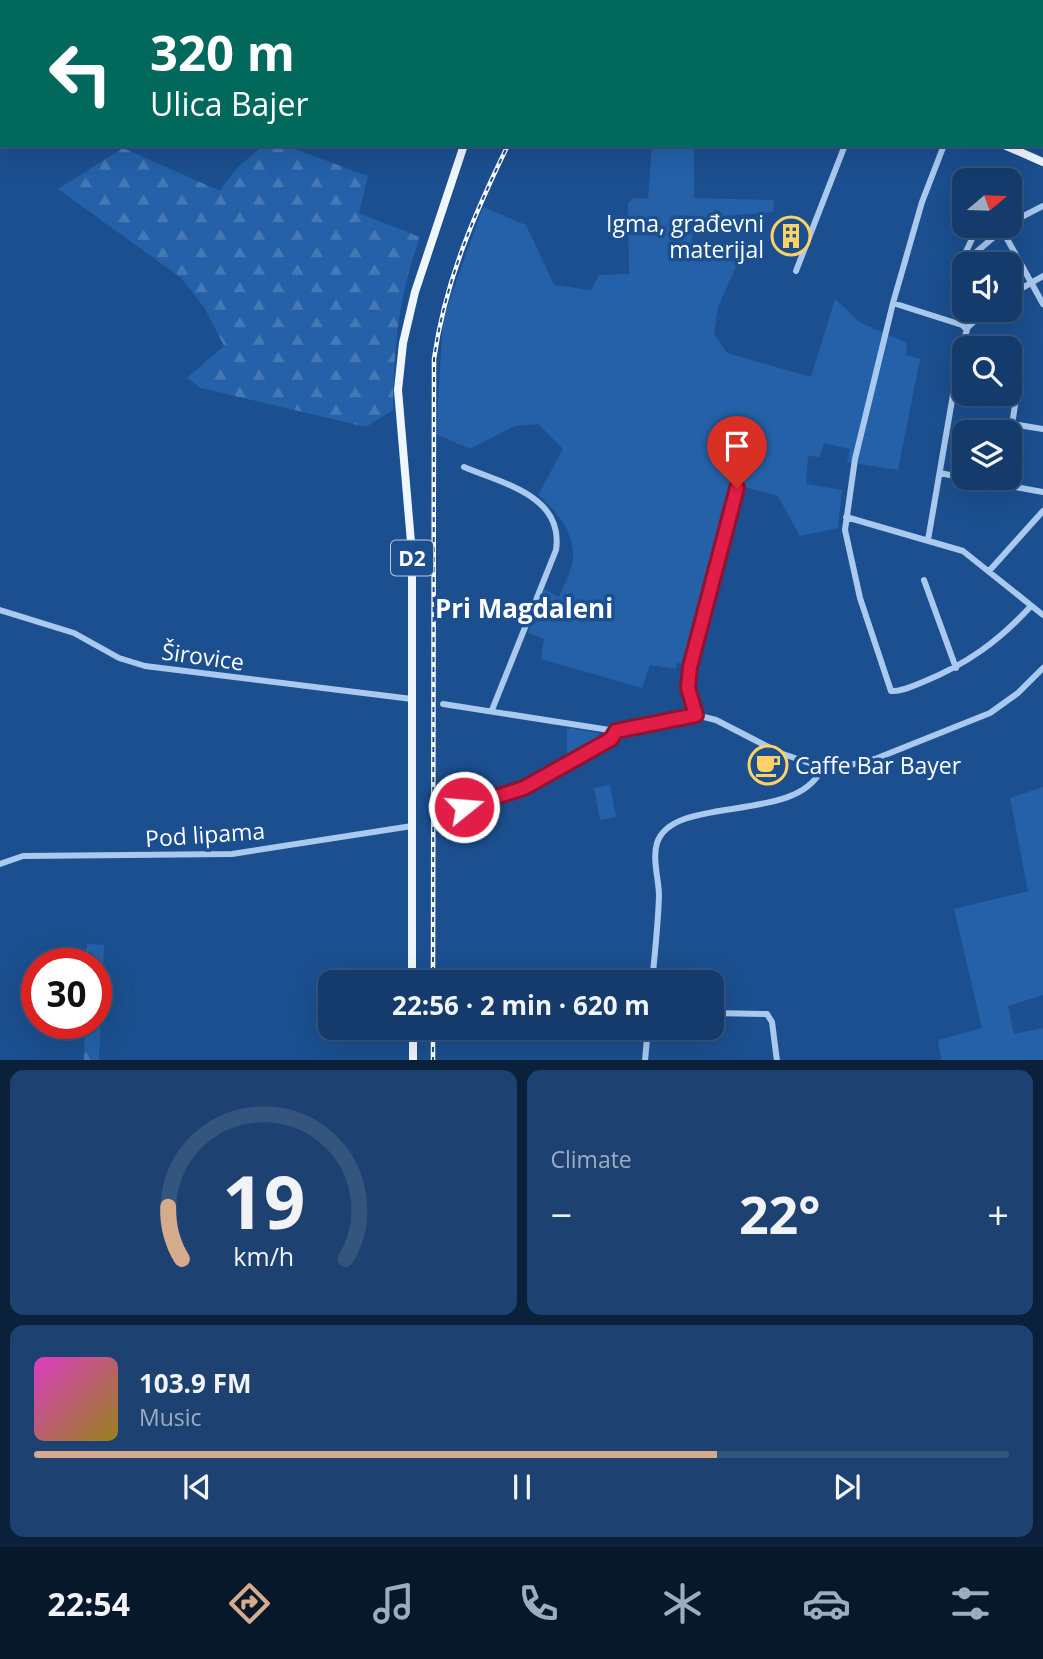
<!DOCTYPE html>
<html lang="en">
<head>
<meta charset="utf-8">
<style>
  :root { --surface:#143b6b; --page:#1d4271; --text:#f1f3f6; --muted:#9dadc1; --line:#33557e; --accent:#d6ab8b }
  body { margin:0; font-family:"Open Sans",sans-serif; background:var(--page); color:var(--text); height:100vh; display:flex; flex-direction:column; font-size:26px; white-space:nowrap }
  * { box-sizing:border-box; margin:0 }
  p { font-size:23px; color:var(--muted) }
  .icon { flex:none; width:38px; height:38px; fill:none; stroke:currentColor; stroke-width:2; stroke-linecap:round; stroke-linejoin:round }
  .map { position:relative; height:1060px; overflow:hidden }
  .drawer { display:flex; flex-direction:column; gap:10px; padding:10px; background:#0b203b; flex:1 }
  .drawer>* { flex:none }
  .guide { position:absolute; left:0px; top:0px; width:1043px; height:147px; box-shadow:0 7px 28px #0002,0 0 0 2px var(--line); background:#00695c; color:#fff; overflow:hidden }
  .needle { width:46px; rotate:71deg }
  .controls { position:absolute; left:952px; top:168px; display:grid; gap:14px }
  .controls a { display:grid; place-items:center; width:70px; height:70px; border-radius:14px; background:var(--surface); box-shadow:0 7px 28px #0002,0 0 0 2px var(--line); font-size:35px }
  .speed { position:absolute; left:21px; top:948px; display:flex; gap:14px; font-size:35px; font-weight:700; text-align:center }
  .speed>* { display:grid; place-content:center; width:91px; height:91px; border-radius:50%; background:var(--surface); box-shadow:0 7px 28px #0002,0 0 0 2px var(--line); line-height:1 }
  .speed .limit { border:10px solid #d22; background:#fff; color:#111 }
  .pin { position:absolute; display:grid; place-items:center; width:60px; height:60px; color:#fff; margin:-72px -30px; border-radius:50% 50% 50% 0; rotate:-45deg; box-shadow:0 0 7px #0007 }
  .pin .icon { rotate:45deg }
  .me { position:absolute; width:77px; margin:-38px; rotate:73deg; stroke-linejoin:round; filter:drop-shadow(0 0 5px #0008) }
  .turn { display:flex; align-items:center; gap:24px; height:147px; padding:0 35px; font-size:32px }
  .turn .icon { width:91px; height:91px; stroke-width:2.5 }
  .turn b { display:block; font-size:49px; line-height:60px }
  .big { font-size:52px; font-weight:700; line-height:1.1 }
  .drawer .card { flex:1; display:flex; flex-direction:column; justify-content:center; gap:10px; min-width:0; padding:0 24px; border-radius:14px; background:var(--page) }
  .drawer .dial { align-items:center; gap:0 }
  .dial svg { height:182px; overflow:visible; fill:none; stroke:var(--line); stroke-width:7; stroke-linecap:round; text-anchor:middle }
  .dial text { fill:var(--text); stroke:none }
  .song { display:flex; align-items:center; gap:21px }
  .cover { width:84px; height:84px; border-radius:10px; background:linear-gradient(135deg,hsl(310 70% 55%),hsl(50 70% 35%)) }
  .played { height:7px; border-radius:4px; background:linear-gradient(90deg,var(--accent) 70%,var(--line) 70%) }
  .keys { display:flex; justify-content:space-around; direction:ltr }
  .heat { display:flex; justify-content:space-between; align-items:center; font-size:38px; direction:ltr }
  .drawer .tiles { flex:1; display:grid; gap:10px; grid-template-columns:1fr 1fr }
  .card:last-child { grid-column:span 2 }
  .trip { position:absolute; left:318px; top:970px; width:406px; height:70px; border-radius:14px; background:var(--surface); box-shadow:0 7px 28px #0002,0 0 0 2px var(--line); font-weight:700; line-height:70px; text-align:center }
  .tabs { display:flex; height:112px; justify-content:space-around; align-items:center; background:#08182b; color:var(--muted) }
  .tabs .icon { width:49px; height:49px }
  .tabs .current { color:var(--accent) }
  .tabs b { font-size:32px; color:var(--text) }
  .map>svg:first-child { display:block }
  .grass { fill:#2461a8 }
  .forest { fill:url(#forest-firs) }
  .park { fill:url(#park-tufts) }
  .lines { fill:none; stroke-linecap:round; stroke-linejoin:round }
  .minor { stroke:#a9c9ee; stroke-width:6 }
  .major { stroke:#f0f6ff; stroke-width:8 }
  .rail-casing { stroke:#fff; stroke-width:4.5 }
  .rail { stroke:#1b4f8f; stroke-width:2; stroke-dasharray:5; stroke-linecap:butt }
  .route-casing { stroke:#92132f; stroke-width:18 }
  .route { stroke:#e11d48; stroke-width:12 }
  .labels { text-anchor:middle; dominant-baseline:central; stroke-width:7; stroke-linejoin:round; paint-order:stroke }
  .shield { fill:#1b4f8f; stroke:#bbcadd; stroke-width:2 }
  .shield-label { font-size:21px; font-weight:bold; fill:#fff }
  .poi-label { font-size:23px; fill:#fff; stroke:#1b4f8f; text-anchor:end }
  .street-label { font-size:23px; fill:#fff; stroke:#1b4f8f }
  .quarter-label { font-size:26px; font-weight:bold; fill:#fff; stroke:#1b4f8f }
</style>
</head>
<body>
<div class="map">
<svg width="1043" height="1061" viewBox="0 0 1043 1061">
  <defs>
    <pattern id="forest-firs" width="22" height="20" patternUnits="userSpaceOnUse" patternTransform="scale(1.75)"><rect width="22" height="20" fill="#2461a8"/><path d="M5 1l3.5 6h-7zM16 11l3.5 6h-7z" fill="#4579b5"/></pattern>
    <pattern id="park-tufts" width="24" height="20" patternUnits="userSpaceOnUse" patternTransform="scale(1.75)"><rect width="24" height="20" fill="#2461a8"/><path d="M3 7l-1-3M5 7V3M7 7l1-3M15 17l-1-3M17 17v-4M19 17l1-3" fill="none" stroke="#4579b5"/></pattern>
  </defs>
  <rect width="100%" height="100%" fill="#1b4f8f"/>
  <path class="grass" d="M652 145H694V198L774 200 773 212 692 219V257L738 262 718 307 714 334 727 353 811 377 835 299 861 323 907 343 906 355 920 359 898 470 847 462 850 449 824 443 820 457 808 456 806 484 842 490 838 528 800 536 778 496 732 484 696 617 687 665 677 663 676 669 650 665 642 688 541 659 544 639 528 633 544 589 559 597C563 585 572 571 573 559 575 534 556 509 538 495L563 449 538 424 515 426 470 449 436 434 443 319 483 207 526 225 554 285 591 290 599 275 629 274 628 204 633 198 648 199Z
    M610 785 616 817 600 820 594 788Z
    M1043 787V995L1008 1006 1014 1034 1043 1028V1060H941L938 1040 982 1028 954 909 1028 891 1010 798Z"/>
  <path class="forest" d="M264 145H284L368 176 359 213 420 237C398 298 394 345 393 410L366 427 201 388 187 378 224 346 204 307 180 277 58 189 123 148 220 191 236 169Z
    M87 944 104 945 99 1060H84L85 1024H96V964H86Z"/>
  <path class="park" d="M567 728 599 733 600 739 567 757Z"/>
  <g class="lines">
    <path class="minor" d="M790 2V0
      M902 2V0
      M1041 96 1043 91
      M1010 223 1043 206
      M978 226 964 256 968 259 1007 226
      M1000 226 1043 304
      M796 271 845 145
      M1010 295 1043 276
      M893 303 855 459 845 530 860 598 891 691C901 692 913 686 923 682 967 664 999 641 1031 606
      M967 328 986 310
      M1010 369 1017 373 1019 379 1010 438
      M1012 424 1043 429
      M464 467C504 484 564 496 556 550L492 710
      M940 473 964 478
      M965 478 1043 492
      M846 517 963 551 1043 615
      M928 540 961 348 967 330 962 325 893 303 922 202 944 145
      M990 570 1043 511
      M924 580 956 668
      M0 610 74 633 119 658 145 666 412 699
      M443 704 616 731 696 715 716 720 780 753 830 770 875 759 990 713 1018 693 1043 668
      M696 715 688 688 690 667 737 488
      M447 812 524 788 611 739 616 731
      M0 864 23 856 232 854 412 826
      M652 982C655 953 658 925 659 896 659 879 652 860 657 843 673 794 796 824 821 770
      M712 1013 767 1014 772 1022 777 1061
      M645 1061 648 1027"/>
    <path class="major" d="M447 0 451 2
      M512 2 513 0
      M1001 2 1002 0
      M1004 145 1043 162
      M412 982V554L398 390 403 343 415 292 464 145
      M413 1027V1061"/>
    <defs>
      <path id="rail" d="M579 2 580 0
        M433 982 434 359C445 281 474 215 508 145
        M433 1027V1061"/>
    </defs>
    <use href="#rail" class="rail-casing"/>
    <use href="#rail" class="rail"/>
  </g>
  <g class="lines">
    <defs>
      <path id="route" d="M464 807 524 788 611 739 616 731 696 715 688 688 690 667 737 488"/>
    </defs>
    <use href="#route" class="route-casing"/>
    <use href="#route" class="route"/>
  </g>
  <defs>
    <symbol id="building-ring" viewBox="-11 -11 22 22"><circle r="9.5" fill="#1b4f8f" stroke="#ffd166" stroke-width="1.5"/><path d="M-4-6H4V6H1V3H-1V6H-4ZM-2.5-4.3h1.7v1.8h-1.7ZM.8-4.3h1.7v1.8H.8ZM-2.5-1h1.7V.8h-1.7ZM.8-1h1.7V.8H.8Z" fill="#ffd166"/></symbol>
    <symbol id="cafe-ring" viewBox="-11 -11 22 22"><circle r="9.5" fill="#1b4f8f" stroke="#ffd166" stroke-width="1.5"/><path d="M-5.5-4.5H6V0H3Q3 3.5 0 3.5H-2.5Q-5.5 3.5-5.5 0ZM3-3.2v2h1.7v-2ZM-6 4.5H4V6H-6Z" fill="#ffd166"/></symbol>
  </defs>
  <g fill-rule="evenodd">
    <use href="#building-ring" x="769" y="214" width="44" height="44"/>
    <use href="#cafe-ring" x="746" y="743" width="44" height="44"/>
  </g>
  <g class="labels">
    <rect class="shield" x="391" y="540.5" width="42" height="35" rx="5"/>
    <g class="shield-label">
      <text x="412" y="558">D2</text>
    </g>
    <g class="poi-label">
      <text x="764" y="223">Igma, građevni<tspan x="764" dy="26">materijal</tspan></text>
      <text x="795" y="765" text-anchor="start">Caffe Bar Bayer</text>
    </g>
    <g class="street-label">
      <text transform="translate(203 656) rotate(8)">Širovice</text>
      <text transform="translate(205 834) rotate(-4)">Pod lipama</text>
    </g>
    <g class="quarter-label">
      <text x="524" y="608">Pri Magdaleni</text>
    </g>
  </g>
</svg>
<div class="controls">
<a><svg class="needle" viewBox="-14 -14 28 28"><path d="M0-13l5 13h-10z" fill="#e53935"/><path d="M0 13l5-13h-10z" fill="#9dadc1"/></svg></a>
<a><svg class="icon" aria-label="sound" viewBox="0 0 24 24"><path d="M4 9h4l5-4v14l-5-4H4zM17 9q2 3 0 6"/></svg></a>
<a><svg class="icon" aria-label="search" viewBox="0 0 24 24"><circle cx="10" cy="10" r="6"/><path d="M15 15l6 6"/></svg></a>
<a><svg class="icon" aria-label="layers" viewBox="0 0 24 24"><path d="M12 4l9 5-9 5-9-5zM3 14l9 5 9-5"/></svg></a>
</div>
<div class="speed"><div class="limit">30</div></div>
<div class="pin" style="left:737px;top:488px;background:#d93025"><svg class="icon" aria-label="arrive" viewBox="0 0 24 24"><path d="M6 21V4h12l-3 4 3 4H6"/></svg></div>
<svg class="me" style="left:464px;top:807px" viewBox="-20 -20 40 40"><circle r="17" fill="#e11d48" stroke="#fff" stroke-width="3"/><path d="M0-11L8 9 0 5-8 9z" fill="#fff"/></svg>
<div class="trip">22:56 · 2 min · 620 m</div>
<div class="guide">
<div class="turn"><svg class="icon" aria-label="left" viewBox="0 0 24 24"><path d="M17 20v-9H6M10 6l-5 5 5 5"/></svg><div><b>320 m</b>Ulica Bajer</div></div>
</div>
</div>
<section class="drawer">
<div class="tiles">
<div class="card dial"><svg viewBox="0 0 100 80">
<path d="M14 69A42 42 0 1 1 86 69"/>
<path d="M14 69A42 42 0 0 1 8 46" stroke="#d6ab8b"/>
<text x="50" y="56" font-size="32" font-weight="700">19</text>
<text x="50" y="72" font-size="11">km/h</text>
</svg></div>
<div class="card"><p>Climate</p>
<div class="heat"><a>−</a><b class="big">22°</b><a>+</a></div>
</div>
<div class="card">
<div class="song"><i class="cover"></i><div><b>103.9 FM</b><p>Music</p></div></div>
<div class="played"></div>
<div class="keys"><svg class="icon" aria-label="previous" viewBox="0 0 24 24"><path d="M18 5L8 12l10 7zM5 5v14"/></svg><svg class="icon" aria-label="pause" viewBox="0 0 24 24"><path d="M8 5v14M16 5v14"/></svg><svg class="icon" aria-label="next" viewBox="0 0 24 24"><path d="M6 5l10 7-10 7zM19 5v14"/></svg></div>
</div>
</div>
</section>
<nav class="tabs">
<b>22:54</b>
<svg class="icon current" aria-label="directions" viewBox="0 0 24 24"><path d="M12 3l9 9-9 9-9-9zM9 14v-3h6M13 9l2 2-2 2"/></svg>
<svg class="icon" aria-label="music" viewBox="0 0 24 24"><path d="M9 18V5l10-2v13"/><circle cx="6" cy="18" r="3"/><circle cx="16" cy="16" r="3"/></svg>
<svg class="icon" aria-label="phone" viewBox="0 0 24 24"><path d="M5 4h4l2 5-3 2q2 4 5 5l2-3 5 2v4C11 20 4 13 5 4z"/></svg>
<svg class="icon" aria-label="climate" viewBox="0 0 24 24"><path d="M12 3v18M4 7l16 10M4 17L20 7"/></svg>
<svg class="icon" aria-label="car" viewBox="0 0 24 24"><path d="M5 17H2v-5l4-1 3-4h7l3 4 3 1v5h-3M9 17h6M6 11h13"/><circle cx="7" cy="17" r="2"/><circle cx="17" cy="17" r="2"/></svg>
<svg class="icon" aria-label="filters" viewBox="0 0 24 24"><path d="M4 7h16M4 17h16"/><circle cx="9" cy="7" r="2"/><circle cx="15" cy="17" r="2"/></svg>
</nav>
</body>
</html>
